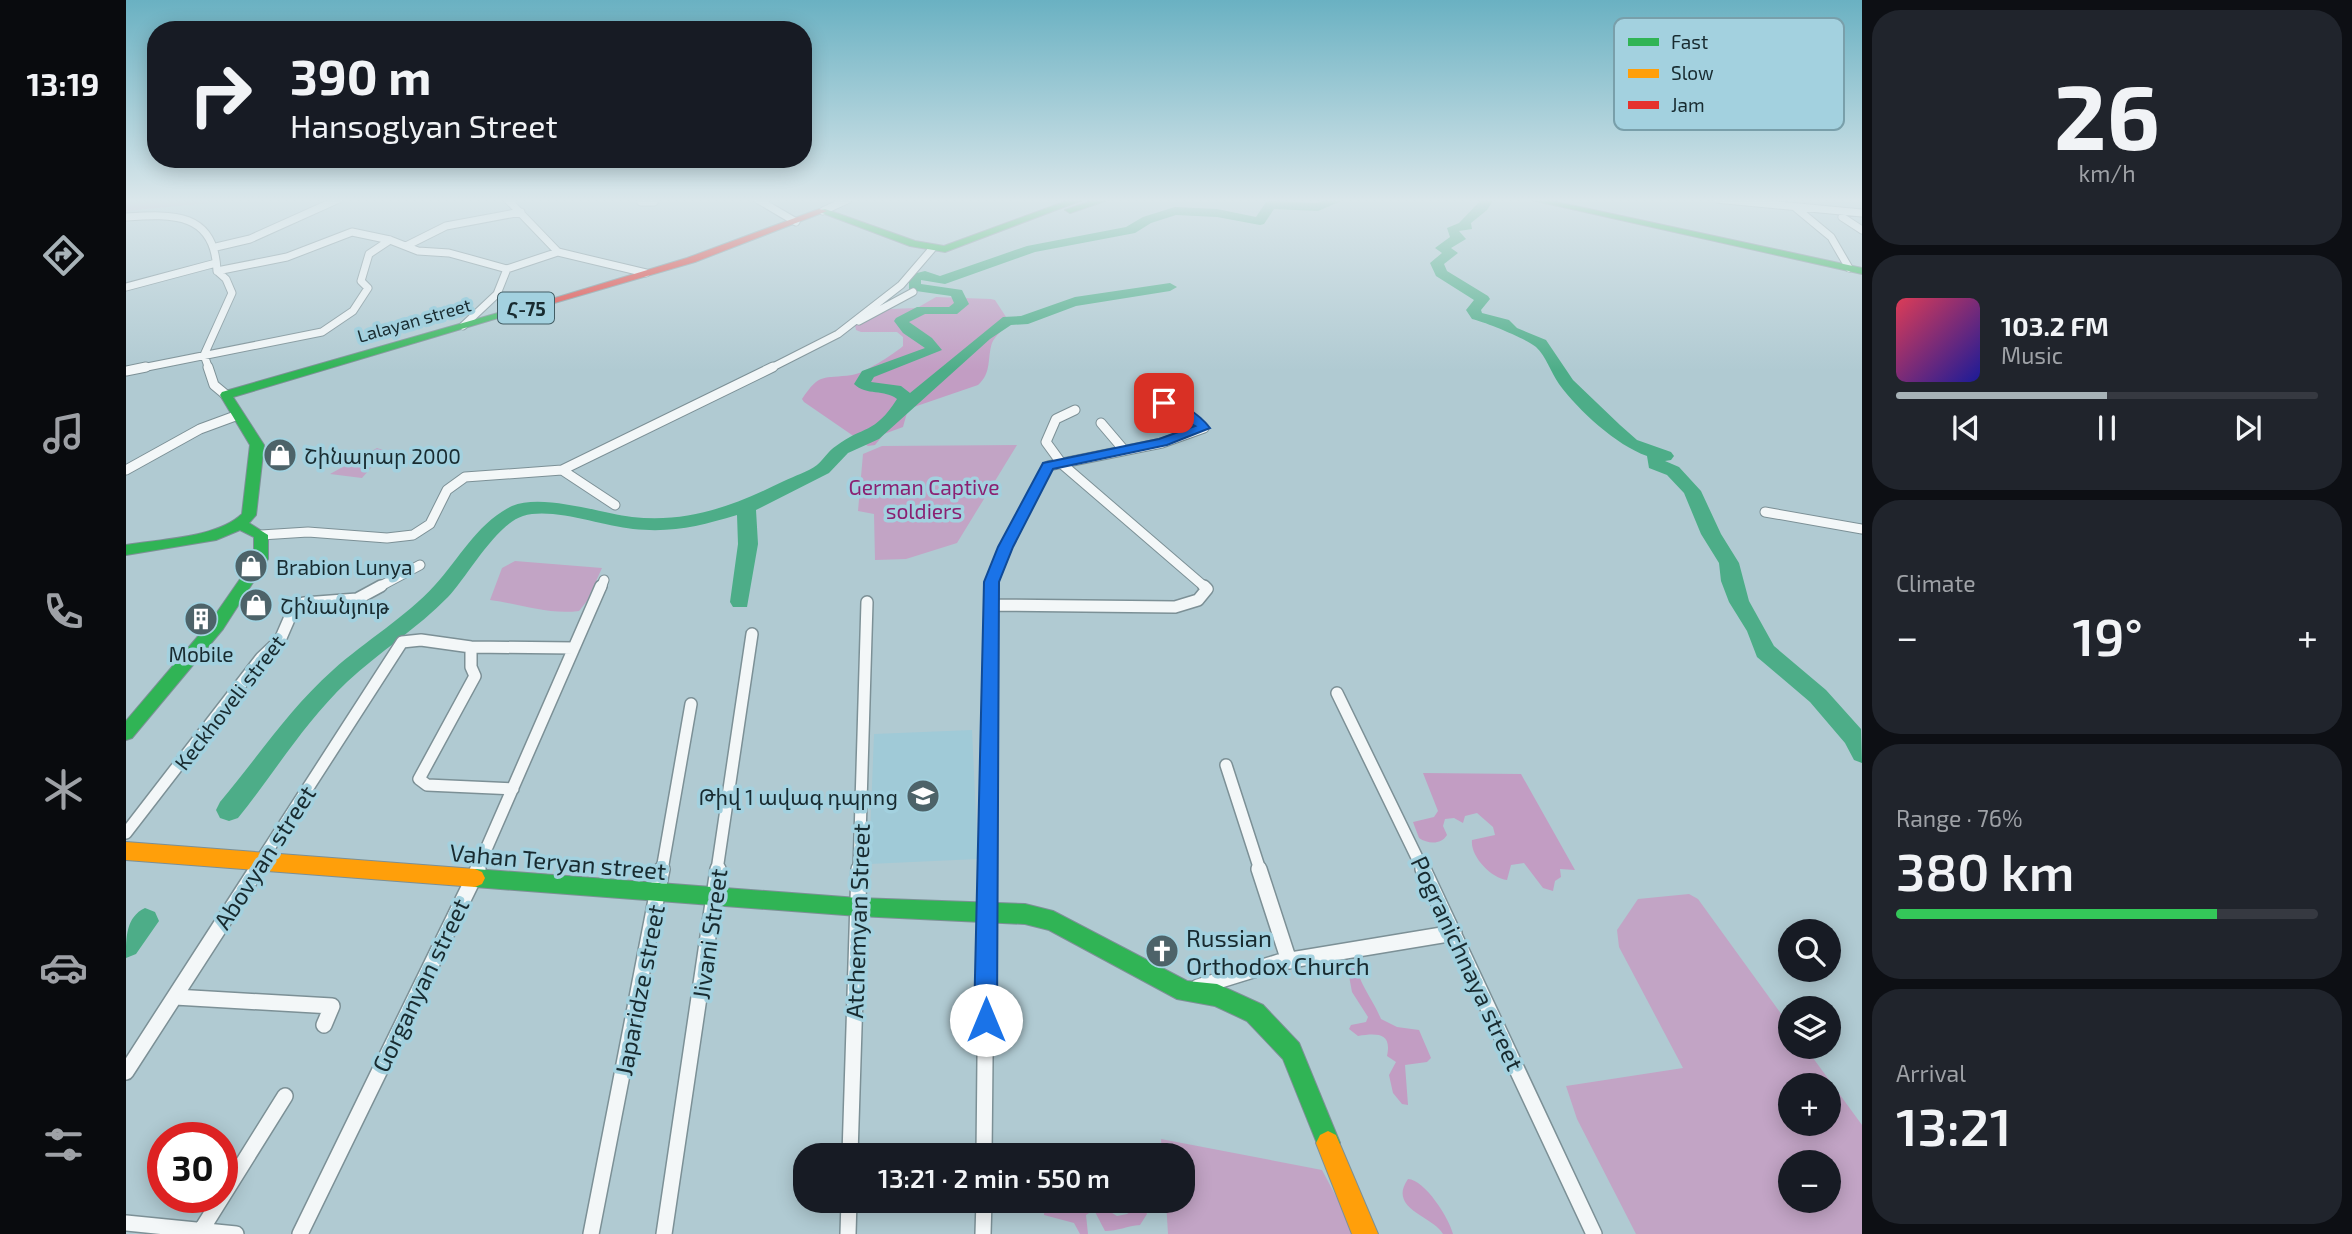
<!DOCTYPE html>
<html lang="en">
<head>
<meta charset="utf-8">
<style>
  :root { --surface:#171b24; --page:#20242c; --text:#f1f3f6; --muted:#9ea1a6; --line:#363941; --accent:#a7b2b7 }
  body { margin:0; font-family:"Exo 2","Noto Sans Armenian",sans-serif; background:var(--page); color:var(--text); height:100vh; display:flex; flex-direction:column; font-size:26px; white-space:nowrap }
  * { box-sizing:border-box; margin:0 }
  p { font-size:23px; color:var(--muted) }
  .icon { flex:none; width:38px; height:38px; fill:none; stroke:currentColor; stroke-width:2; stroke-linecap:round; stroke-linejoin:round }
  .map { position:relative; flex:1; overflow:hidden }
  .details { display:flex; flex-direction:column; gap:10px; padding:10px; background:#0d0f14; width:490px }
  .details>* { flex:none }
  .guide { position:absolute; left:21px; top:21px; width:665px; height:147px; border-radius:28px; box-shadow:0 4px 18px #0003; background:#171b24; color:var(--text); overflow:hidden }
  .buttons { position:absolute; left:1652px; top:919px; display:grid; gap:14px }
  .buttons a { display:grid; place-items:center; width:63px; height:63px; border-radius:50%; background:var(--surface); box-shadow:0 4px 18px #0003; font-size:35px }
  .speed { position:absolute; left:21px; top:1122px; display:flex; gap:14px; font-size:35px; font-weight:700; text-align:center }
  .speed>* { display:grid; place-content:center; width:91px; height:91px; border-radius:50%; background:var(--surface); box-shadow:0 4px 18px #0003; line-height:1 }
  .speed .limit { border:10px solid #d22; background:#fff; color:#111 }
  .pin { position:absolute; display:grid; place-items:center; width:60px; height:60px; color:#fff; margin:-30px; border-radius:14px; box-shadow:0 4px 10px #0006 }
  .me { position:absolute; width:77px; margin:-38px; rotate:0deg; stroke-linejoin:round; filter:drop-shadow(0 0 5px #0008) }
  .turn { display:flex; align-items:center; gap:24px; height:147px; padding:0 28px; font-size:32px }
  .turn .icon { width:91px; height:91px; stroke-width:2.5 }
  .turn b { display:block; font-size:49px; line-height:60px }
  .big { font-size:52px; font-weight:600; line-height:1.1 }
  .details .tile { flex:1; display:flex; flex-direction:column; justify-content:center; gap:10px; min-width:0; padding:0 24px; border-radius:28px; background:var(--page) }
  .details .dial { align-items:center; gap:0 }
  .dial b { font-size:91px; line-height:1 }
  .song { display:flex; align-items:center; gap:21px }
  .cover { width:84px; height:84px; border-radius:10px; background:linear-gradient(135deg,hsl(350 70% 55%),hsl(240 70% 35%)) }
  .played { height:7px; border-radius:4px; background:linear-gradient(90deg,var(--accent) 50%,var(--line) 50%) }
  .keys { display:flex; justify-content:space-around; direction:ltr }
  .heat { display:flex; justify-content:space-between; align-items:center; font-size:38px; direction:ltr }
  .charge { height:10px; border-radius:5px; background:linear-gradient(90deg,#34c759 76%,var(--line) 0) }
  .trip { position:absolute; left:667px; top:1143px; width:402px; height:70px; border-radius:28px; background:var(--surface); box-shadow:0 4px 18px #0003; font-weight:600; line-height:70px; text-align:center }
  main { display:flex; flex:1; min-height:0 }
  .tabs { display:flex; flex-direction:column; width:126px; justify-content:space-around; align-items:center; background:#090b0e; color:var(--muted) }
  .tabs .icon { width:49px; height:49px }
  .tabs .on { color:var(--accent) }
  .tabs b { font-size:32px; color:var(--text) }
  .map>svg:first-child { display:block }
  .built { fill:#a0cad7 }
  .green { fill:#c2a4c5; fill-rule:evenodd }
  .forest { fill:#c29dc3 }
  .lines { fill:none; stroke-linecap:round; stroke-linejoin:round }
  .river { fill:#4dad88; fill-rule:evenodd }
  .street-far3-casing { stroke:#7c9096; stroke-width:9 }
  .street-far2-casing { stroke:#7c9096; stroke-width:11 }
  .street-far1-casing { stroke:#7c9096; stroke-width:14 }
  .street-casing { stroke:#7c9096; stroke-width:18 }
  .fast-casing { stroke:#7c9096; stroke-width:2 }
  .slow-casing { stroke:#7c9096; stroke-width:2 }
  .jam-casing { stroke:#7c9096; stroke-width:2 }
  .street-far3 { stroke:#f3f7f8; stroke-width:7 }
  .street-far2 { stroke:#f3f7f8; stroke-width:9 }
  .street-far1 { stroke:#f3f7f8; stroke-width:11 }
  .street { stroke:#f3f7f8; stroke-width:15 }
  .fast { fill:#30b455; fill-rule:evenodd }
  .slow { fill:#ff9f0a; fill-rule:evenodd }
  .jam { fill:#e5322d; fill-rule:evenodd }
  .route { fill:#1a73e8; stroke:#114b97; stroke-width:2 }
  .labels { text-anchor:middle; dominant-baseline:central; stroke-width:7; stroke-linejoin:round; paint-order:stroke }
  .far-street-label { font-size:18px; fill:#182b30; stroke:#a3d1df }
  .shield { fill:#a3d1df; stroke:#425d64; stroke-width:2 }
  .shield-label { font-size:19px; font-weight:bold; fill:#182b30 }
  .poi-label { font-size:21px; fill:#182b30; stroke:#a3d1df; text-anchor:start }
  .park-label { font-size:21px; fill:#8a2172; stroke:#a3d1df }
  .street-label { font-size:21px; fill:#182b30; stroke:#a3d1df }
  .near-street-label { font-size:24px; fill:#182b30; stroke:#a3d1df }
  .near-poi-label { font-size:24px; fill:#182b30; stroke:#a3d1df; text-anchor:start }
  .key { fill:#a3d1df; stroke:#799faa; stroke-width:2 }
  .key-label { font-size:19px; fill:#182b30 }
</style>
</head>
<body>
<main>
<nav class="tabs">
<b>13:19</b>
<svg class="icon on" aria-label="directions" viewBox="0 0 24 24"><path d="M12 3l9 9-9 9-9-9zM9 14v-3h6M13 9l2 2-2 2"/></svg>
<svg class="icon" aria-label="music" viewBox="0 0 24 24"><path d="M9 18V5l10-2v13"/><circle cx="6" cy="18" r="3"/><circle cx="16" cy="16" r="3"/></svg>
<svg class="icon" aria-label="phone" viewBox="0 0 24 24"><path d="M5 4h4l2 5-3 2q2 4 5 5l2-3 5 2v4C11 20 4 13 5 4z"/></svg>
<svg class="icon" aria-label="climate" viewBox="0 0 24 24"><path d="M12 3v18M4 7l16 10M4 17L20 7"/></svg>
<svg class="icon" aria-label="car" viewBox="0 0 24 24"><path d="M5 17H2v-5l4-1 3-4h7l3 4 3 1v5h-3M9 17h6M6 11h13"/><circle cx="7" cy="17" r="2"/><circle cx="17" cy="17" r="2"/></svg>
<svg class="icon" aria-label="filters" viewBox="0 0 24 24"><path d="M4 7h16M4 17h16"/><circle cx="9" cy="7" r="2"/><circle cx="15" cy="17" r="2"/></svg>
</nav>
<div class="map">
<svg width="1736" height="1234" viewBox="0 0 1736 1234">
  <rect width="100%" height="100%" fill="#b0cad2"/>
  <path class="built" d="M846 730 852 859 743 864 748 734Z"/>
  <path class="green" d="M0 199H124L0 211Z
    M891 445 831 543 780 559 749 560 748 514 732 511 737 454 756 446Z
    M251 448 260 451 236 478 204 474Z
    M389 561 476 568 461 601 453 611C422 615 395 604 364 600L376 568Z
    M1563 894 1572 899 1664 1026V1046L1679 1047 1736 1125V1234H1510L1451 1119 1440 1086 1557 1068 1493 947 1491 930 1512 899ZM1703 1085V1124H1664V1085ZM1703 1162V1200H1664V1162Z
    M1035 1139 1196 1170 1230 1234H1042L1040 1201 1057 1200V1155H1036Z"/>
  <path class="forest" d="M810 297 865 299 869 300 882 320C879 330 869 335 866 343 861 358 866 373 852 385L782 409 777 427 758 434 749 445 742 446 678 402 676 399C694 372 697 379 726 375 737 374 768 354 777 346V337L771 332H735L730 330 729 325 763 309 791 308Z
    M1297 773 1395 774 1449 870 1434 869 1435 877 1429 881 1427 891 1417 888 1398 863 1385 865 1381 880C1365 878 1344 856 1346 840L1369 835 1367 827 1351 813 1339 816 1337 823 1328 818 1319 819 1317 826 1321 835C1315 845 1302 844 1293 838L1287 822 1308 817 1312 811Z
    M1224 962 1230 963C1233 985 1247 999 1255 1019L1271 1027 1293 1030 1305 1058 1301 1062 1279 1065 1282 1105 1276 1104 1267 1093 1263 1075 1270 1062 1261 1056C1266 1033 1252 1033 1232 1036L1223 1029 1225 1025 1240 1022 1242 1017 1226 992 1221 965Z
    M1282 1179C1299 1180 1323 1218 1327 1234H1317C1307 1216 1261 1209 1282 1179Z
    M919 1201H971L973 1205 991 1216 1001 1214 1016 1203 1021 1214 1014 1225C1001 1226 992 1231 979 1231L968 1210 960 1215 962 1234H954L948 1223 918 1215Z"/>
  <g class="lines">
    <path class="river" d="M1203 199H1220L1192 211 1148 209 1138 224 1134 225 1091 217 1050 215 1025 223 1009 233 909 252 819 284 795 280V284L836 290 843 304 831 314H799L783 322 806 338 816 350 748 377 745 382 775 386 784 393 877 317 895 316 949 297 1044 283 1051 287 1044 291 950 306 902 324 885 325 864 339 753 439 722 453 703 473 630 510 632 544 621 607H607L604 602 612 544 611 515C574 526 547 533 507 529 476 526 427 507 397 516 370 524 341 577 322 597 292 628 253 652 221 682 178 723 149 772 112 818L103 821 94 818 90 810 94 802C132 757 163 709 207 670 239 641 280 617 309 585 333 559 352 522 386 506 416 493 474 513 506 517 563 523 607 506 658 481 668 476 682 472 691 465 698 459 702 451 710 446 738 425 748 435 771 399 759 389 740 396 728 384L736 371 799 348 777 333 768 321 770 318 791 307H823L828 303 825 296 783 290V275L799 271 814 276 901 246 1000 227 1017 217 1049 207 1091 209 1130 217 1140 202 1144 201 1191 203Z
      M1356 199H1368L1361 210 1345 223 1346 229 1333 231 1340 239 1325 248 1332 253 1318 264 1321 271 1362 296 1364 299 1355 310 1356 313 1383 320 1391 328 1420 340 1447 380 1494 425 1511 440 1545 452 1548 456 1545 460 1539 461 1553 467 1575 491 1595 534 1613 563 1623 601 1648 646 1700 690 1735 729 1736 763 1728 760 1719 743 1684 702 1631 657 1621 631 1603 602 1595 581 1593 563 1575 534 1558 493 1541 475 1523 468 1521 456C1490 445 1453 411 1433 384 1425 373 1420 356 1410 347 1401 339 1359 322 1346 319L1340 310 1348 300 1310 276 1304 263 1316 253 1309 248 1324 237 1321 228 1333 223Z
      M19 908 29 912 33 921 10 954 0 958C0 937 0 917 19 908Z"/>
    <defs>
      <path id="street-far3" d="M381 199 432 252 520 273
        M515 199V202H528
        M631 199 670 222
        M1590 199 1736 213
        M1670 208 1705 237 1723 268
        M697 211 723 199
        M0 217C47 214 89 212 91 271L100 279 106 293 78 355 83 369
        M1716 217 1736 230
        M280 246 320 226 395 212
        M90 247 124 239 213 199
        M381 269 432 252
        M91 271 161 257 226 232 264 240 292 251 323 253 381 269 371 294 337 326
        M0 287 90 263
        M733 321 787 292
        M11 369 196 332 227 311 242 288 235 281 243 254 264 240
        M643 369 712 334 775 285 806 249"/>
      <path id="street-far2" d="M82 367 88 385 100 395
        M0 371 20 367
        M1038 403 1064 416 1078 428
        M949 410 930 419 920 442 936 464 1080 588
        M975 423 998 450
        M0 470 74 429 112 415
        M436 470 489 505
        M1639 512 1736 529
        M135 535 182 532 261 538 287 535 304 524 321 490 339 477 436 470 647 367
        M251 588 294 565
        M475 588 478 580
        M865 588 880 547 922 466 1036 443 1078 428"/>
      <path id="street-far1" d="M864 605 1049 607 1072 600 1081 589 1078 586
        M345 647V667L349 676 293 779 301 785 387 789
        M1211 693 1297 870
        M1100 765 1134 870
        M0 833 135 658 154 640 167 610 178 603 231 599 255 586
        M129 870 276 642 295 640 345 647 448 648
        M351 870 475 586
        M536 870 565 704
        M591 870 626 634
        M733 870 741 602
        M861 870 865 586"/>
      <path id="street" d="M1133 869 1163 961
        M1297 869 1468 1234
        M1072 987 1153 962 1328 933
        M49 997 206 1006 198 1025
        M0 1072 131 869
        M724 1155 733 869
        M858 1155 861 869
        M0 1223 110 1234
        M76 1229 159 1096
        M174 1234 352 869
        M465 1234 536 869
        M538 1234 592 869
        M722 1234 723 1200
        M857 1234 858 1200"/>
      <path id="fast" d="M946 199H959L819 252 784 246 691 211 699 209 789 241 818 246Z
        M971 199H985L944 213 939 210Z
        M1401 199H1417L1736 268V274Z
        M410 302 419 304 107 397 138 445 130 515 123 523 142 535V559L97 629 6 738 0 740V721L85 621 128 559V537L114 530 90 540 0 555V545C34 539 91 538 116 514L124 445 94 395 96 392Z
        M349 869 732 898 899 904 927 911 1061 981 1091 984 1137 1005 1173 1043 1214 1143 1210 1151 1202 1155 1194 1151 1157 1059 1121 1021 1089 1006 1051 999 923 930 899 924 732 916 349 887 342 884 339 878 342 872Z"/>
      <path id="slow" d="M0 842 349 869 356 872 359 878 356 884 349 887 0 860Z
        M1202 1131 1210 1135 1252 1234H1226L1190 1143 1194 1135Z"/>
      <path id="jam" d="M693 209 701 211 569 262 418 306 409 304 561 258Z"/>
    </defs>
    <use href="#street-far3" class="street-far3-casing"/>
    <use href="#street-far2" class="street-far2-casing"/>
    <use href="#street-far1" class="street-far1-casing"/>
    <use href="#street" class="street-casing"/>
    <use href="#fast" class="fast-casing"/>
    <use href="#slow" class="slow-casing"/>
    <use href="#jam" class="jam-casing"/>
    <use href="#street-far3" class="street-far3"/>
    <use href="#street-far2" class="street-far2"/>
    <use href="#street-far1" class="street-far1"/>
    <use href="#street" class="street"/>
    <use href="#fast" class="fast"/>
    <use href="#slow" class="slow"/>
    <use href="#jam" class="jam"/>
  </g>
  <linearGradient id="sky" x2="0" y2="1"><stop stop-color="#6ab1c2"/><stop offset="0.54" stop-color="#dbe7eb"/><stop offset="1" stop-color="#dbe7eb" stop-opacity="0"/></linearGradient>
  <rect width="1736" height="371" fill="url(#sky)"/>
  <path class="route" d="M1034 401C1051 398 1074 415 1084 428L1041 445 927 469 887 547 873 582 871 1020 867 1028 860 1031 852 1028 848 1020 858 582 872 547 917 463 1033 439 1069 426 1034 406Z"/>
  <defs>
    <symbol id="shop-disc" viewBox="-11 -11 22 22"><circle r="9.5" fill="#4d6369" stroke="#a3d1df"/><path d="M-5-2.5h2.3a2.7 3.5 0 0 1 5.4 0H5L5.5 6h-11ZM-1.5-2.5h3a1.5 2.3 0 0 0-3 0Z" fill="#fff"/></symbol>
    <symbol id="building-disc" viewBox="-11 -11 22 22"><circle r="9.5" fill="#4d6369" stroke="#a3d1df"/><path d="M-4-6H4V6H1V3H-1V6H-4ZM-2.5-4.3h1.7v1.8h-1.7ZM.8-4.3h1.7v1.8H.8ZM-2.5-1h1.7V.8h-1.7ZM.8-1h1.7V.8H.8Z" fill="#fff"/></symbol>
    <symbol id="school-disc" viewBox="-11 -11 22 22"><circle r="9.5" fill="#4d6369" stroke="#a3d1df"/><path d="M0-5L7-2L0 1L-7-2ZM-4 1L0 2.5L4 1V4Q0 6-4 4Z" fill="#fff"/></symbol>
    <symbol id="church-disc" viewBox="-11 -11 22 22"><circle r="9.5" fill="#4d6369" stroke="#a3d1df"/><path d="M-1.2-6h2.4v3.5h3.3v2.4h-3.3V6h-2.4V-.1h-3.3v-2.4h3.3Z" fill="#fff"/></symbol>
  </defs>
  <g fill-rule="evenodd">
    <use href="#shop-disc" x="135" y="436" width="38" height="38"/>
    <use href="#shop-disc" x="106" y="547" width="38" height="38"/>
    <use href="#shop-disc" x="111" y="586" width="38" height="38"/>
    <use href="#building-disc" x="56" y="600" width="38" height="38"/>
    <use href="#school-disc" x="778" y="777" width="38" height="38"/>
    <use href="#church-disc" x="1017" y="932" width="38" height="38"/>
  </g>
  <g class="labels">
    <g class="far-street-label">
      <text transform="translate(288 320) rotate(-16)">Lalayan street</text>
    </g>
    <rect class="shield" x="372" y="292.5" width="56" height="31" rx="5"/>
    <g class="shield-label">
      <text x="400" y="308">Հ-75</text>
    </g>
    <g class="poi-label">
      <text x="178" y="455">Շինարար 2000</text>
      <text x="150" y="566">Brabion Lunya</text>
      <text x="154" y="605">Շինանյութ</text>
      <text x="75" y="653" text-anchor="middle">Mobile</text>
      <text x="772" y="796" text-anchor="end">Թիվ 1 ավագ դպրոց</text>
    </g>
    <g class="park-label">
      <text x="798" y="486">German Captive<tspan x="798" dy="24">soldiers</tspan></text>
    </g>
    <g class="street-label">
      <text transform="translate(103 702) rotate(-52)">Keckhoveli street</text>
    </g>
    <g class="near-street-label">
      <text transform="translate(138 857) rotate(-57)">Abovyan street</text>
      <text transform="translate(432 861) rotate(5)">Vahan Teryan street</text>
      <text transform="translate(731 921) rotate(-88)">Atchemyan Street</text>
      <text transform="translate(583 934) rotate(-82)">Jivani Street</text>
      <text transform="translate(1342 963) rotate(65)">Pogranichnaya street</text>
      <text transform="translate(294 985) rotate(-64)">Gorganyan street</text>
      <text transform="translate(513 990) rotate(-79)">Japaridze street</text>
    </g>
    <g class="near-poi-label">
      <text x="1060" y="937">Russian<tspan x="1060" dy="28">Orthodox Church</tspan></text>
    </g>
  </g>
  <rect x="1488" y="18" width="230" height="112" rx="10" class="key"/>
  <rect x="1502" y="38" width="31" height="8" fill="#30b455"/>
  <rect x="1502" y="69" width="31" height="9" fill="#ff9f0a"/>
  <rect x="1502" y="101" width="31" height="8" fill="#e5322d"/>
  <g class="key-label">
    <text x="1545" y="49">Fast</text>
    <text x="1545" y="80">Slow</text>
    <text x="1545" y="112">Jam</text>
  </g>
</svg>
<div class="buttons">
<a><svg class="icon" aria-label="search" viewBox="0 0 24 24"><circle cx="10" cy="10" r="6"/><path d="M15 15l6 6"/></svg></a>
<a><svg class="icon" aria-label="layers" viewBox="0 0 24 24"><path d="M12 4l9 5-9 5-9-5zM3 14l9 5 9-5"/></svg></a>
<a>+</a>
<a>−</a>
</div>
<div class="speed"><div class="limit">30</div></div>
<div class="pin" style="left:1038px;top:403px;background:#d93025"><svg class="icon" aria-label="arrive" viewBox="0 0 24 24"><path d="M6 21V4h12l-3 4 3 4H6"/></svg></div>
<svg class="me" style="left:860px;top:1020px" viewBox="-20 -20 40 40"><circle r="19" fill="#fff"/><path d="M0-13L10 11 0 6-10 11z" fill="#1a73e8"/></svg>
<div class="trip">13:21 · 2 min · 550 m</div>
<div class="guide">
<div class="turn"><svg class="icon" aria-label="right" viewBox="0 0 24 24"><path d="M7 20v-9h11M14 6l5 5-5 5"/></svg><div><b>390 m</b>Hansoglyan Street</div></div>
</div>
</div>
<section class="details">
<div class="tile dial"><b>26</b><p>km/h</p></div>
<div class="tile">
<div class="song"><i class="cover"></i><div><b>103.2 FM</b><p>Music</p></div></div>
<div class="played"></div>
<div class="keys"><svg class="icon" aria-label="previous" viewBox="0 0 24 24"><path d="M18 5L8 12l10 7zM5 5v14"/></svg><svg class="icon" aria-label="pause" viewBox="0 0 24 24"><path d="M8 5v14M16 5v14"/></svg><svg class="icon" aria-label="next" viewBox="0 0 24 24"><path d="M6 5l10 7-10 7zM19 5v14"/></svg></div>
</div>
<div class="tile"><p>Climate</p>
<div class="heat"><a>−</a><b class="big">19°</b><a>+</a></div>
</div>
<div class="tile"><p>Range · 76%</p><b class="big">380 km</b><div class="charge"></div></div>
<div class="tile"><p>Arrival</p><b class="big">13:21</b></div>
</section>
</main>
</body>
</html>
